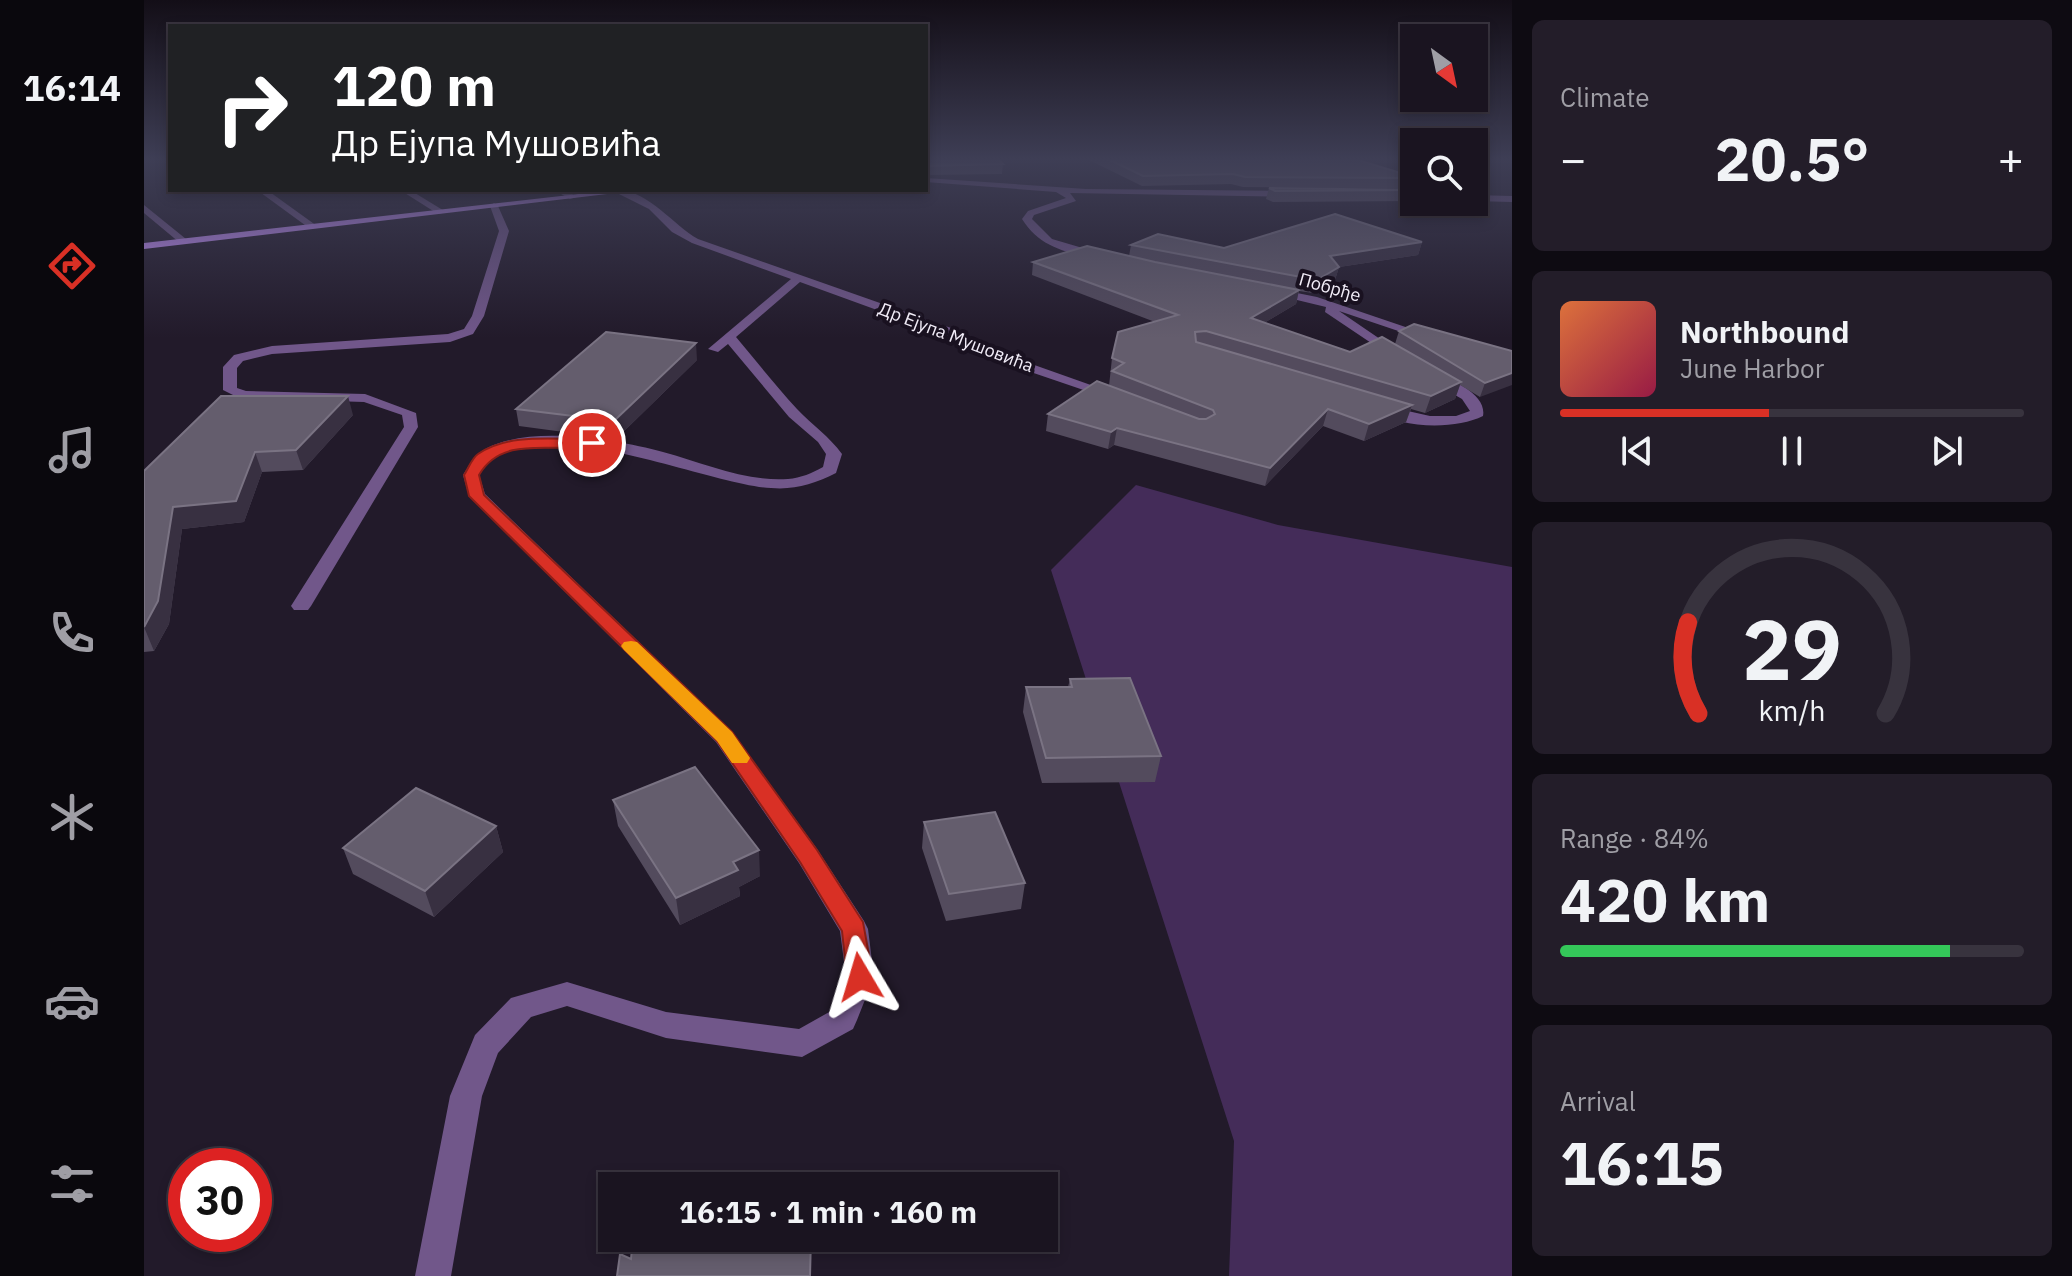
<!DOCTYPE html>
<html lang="en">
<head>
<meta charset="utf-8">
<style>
  :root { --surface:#1a1420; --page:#231d29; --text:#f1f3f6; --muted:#9f9ea5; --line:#38333e; --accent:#d93025 }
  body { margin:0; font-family:"IBM Plex Sans",sans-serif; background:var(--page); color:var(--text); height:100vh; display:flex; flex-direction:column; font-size:30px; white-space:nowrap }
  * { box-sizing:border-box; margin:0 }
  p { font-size:26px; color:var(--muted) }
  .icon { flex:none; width:44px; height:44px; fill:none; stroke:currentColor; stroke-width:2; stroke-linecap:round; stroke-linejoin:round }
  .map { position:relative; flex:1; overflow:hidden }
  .details { display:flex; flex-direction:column; gap:20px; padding:20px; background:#0e0b12; width:560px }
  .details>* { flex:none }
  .hud { position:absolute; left:24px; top:24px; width:760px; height:168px; border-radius:0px; box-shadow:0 4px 12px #0003,0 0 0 2px var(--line); background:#202124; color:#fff; overflow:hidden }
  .needle { width:52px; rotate:147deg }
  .buttons { position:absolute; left:1256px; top:24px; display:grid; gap:16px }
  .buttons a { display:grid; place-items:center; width:88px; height:88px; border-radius:0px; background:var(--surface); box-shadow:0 4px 12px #0003,0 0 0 2px var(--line); font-size:40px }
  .speed { position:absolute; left:24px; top:1148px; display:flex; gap:16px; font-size:40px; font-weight:700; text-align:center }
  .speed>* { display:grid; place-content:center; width:104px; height:104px; border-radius:50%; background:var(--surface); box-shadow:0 4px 12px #0003,0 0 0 2px var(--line); line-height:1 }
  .speed .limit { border:12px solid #d22; background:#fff; color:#111 }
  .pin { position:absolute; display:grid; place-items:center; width:68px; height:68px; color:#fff; margin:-34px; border:4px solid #fff; border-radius:50%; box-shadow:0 2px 8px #0007 }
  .me { position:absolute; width:88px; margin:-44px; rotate:353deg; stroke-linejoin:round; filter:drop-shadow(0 0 6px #0008) }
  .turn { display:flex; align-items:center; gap:28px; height:168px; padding:0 32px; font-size:36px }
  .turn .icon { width:104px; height:104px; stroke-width:2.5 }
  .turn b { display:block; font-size:56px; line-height:68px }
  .big { font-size:60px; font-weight:700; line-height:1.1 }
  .details .tile { flex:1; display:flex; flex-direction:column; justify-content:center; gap:12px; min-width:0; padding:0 28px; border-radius:12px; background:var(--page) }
  .details .dial { align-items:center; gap:0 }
  .dial svg { height:208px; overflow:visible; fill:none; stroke:var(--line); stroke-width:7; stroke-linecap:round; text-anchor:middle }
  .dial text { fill:var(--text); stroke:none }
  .song { display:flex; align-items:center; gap:24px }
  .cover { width:96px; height:96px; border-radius:12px; background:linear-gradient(135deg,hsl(20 70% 55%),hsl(340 70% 35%)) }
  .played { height:8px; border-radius:4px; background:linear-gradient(90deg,var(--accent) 45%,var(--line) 45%) }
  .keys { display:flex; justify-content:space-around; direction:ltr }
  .heat { display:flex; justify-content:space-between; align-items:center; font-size:44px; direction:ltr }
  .charge { height:12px; border-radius:6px; background:linear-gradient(90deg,#34c759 84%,var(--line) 0) }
  .trip { position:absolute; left:454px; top:1172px; width:460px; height:80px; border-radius:0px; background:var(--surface); box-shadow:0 4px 12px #0003,0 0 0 2px var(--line); font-weight:700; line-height:80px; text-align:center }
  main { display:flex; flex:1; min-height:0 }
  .dock { display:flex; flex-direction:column; width:144px; justify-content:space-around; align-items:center; background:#0a080d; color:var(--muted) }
  .dock .icon { width:56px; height:56px }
  .dock .selected { color:var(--accent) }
  .dock b { font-size:36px; color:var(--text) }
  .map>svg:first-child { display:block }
  .green { fill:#442c59 }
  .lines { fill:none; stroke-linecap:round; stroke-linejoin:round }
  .street { fill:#71578a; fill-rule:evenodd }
  .primary { fill:#c58ff9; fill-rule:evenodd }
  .wall { fill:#534b5d }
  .shaded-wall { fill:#383041 }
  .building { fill:#645d6d; stroke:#7a7383; stroke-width:2 }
  .route { fill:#d93025; stroke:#8d1f18; stroke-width:2 }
  .slow { fill:#f59e0b }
  .labels { text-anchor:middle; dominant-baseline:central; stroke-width:8; stroke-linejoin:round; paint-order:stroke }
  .far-street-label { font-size:18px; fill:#f2edf8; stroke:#191120 }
</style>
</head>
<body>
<main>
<nav class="dock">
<b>16:14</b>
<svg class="icon selected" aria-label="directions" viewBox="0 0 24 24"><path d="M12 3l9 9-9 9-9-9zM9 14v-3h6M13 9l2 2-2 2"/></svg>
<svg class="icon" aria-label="music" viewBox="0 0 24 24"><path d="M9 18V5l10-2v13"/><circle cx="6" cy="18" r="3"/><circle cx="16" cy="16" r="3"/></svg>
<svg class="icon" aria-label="phone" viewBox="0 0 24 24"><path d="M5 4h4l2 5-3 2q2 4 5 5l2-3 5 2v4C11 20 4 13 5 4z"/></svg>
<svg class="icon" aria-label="climate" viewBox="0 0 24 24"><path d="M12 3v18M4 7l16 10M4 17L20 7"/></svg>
<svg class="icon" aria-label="car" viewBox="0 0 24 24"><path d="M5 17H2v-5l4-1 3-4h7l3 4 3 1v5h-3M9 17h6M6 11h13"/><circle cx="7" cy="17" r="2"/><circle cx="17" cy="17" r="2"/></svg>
<svg class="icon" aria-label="filters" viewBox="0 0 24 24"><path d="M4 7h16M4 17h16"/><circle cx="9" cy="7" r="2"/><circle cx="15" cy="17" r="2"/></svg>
</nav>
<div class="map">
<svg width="1368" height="1276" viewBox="0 0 1368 1276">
  <rect width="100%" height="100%" fill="#221a2a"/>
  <path class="green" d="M992 485 1134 525 1368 567V1276H1085L1090 1141 907 570Z"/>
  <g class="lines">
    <path class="street" d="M782 178 942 189 1150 191 1154 194 1150 197 926 193 932 201 890 215 888 219 908 239 959 254 960 256 955 259C924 253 896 248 878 219L884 211 922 198 912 192 782 182Z
      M113 190H123L173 226 165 228Z
      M256 190H266L302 212 294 214Z
      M410 190H421L433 197 426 199Z
      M475 190C506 192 529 225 554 239L807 328 854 352 975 395 963 398 846 358 799 334 656 282 592 337C612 361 632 386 653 409 668 425 685 436 698 454L692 473C670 484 651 490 627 488 562 485 377 400 335 475L341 494 588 732 673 849 720 921 724 929 730 977 713 1020 709 1029 658 1057 522 1038 423 1006 387 1017 354 1053 338 1096 307 1276H271L306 1096 331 1035 367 998 423 982 522 1012 655 1029 687 1011 702 977 696 931 655 863 572 742 325 496 319 475C326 464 331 454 343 448 388 425 472 439 519 452 560 463 601 482 644 479 657 478 668 473 679 467L682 454 674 442 645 417 584 344 574 352 564 349 647 279 548 243 528 232 505 209 475 194Z
      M1330 195 1368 196V202L1330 201Z
      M350 203 354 206 365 231 340 316 329 334 306 342 128 354 99 361 93 368V388L102 391 221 394 272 413 274 427 167 606 164 610H150L147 606 260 427 258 415 220 402 95 398 79 390V367L90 355 128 346 304 334 320 329 328 316 355 231 346 206Z
      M0 205 42 239V243H36L0 213Z
      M1128 288 1173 297 1291 337 1281 340 1195 311 1258 354 1248 357 1181 312 1182 307 1124 293V289Z
      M1293 375C1310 380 1343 395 1339 416 1311 430 1255 429 1230 409L1237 405 1286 416H1312L1326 411 1318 399 1288 382V376Z"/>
    <path class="primary" d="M470 190H497L0 249V243Z"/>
  </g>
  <path class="wall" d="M782 160 859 164 858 174 782 175Z
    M945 160H1214L1270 177V189L1099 187 1087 184 998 186Z
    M1125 188 1270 190V201L1129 202 1122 199Z
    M1278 242 1274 255 1195 267 1191 280 1169 293 1155 291 1152 304 1120 323 1206 352 1251 344 1255 331 1368 351 1336 397 1316 385 1311 399 1281 413 1267 409 1262 422 1220 441 1179 426 1121 486 970 445 964 449 902 431 904 414 965 386 968 358 1011 322 888 275 889 262 985 256 987 245 1080 248Z
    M553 360 472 439 375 426 372 409Z
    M209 415 159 470 118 472 100 522 38 529 25 624 10 651 0 652V471Z
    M926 679 1017 756 1011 782 898 783 879 712 882 687H924Z
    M469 800 616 876 595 887 596 896 536 925 474 826Z
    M780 822 881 883 877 909 802 921 778 848Z
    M352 826 359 852 290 917 209 874 199 848Z"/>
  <path class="shaded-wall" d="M1278 242 1274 255 1195 267 1191 280 1169 293 1173 280 1186 256Z
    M1155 290 1152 304 1103 333 1107 318Z
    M552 343 553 360 472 439 470 421Z
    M1368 373V385L1336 397 1341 383Z
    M1317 382 1311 399 1281 413 1287 396Z
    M204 396 209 415 159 470 152 450Z
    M1268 405 1262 422 1220 441 1225 424Z
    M1184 409 1179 426 1121 486 1126 468Z
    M973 428 970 445 964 449 967 432Z
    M111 452 118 472 100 522 38 529 25 624 10 651 0 627 29 507Z
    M352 826 359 852 290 917 281 891Z
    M615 850 616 876 595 887 596 896 536 925 532 898 589 862Z"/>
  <path class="building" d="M782 160H855L859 164 782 166Z
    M966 160H1214L1270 177V178L1101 177 1089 174 999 176Z
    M1125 188 1270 190 1131 191Z
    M1191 214 1278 242 1186 256 1195 267 1173 280 987 245 1014 234 1080 248Z
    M943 246 1011 262 1155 290 1107 318 1206 352 1238 337 1317 382 1287 396 1062 331 1051 332 1052 342 1268 405 1225 424 1184 409 1126 468 973 428 967 432 904 414 953 381 1055 419H1062L1071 414 1069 410 968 371 980 363 968 358 974 332 1034 315 889 262Z
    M1270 324 1368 351V373L1341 383 1255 331Z
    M462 332 552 343 470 421 372 409Z
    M77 396H204L152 450 111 452 92 501 29 507 14 601 0 627V471Z
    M986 678 1017 756 902 758 882 687H928L926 679Z
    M551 767 615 850 589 862 594 870 532 898 469 800Z
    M272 788 352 826 281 891 199 848Z
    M851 812 881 883 805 894 780 822Z
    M489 1238H667L666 1276H473L476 1254 487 1259Z"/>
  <linearGradient id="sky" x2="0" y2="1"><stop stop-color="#130e17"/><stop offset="0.47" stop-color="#3e3e55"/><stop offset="1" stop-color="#3e3e55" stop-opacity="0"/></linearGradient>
  <rect width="1368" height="338" fill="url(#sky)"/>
  <path class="route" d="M448 439 455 443 453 446C413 454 359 433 335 475L340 495 588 732 673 850 719 922 729 977 725 985 716 988 707 985 703 977 698 931 656 862 573 741 325 496 320 475C324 469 328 458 334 454 365 432 413 440 448 439Z"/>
  <path class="slow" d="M487 641 493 642 588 732 606 758 603 763H588L573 741 480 650 477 646 480 642Z"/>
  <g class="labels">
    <g class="far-street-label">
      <text transform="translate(1186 287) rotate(16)">Побрђе</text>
      <text transform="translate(812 337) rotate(21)">Др Ејупа Мушовића</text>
    </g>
  </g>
</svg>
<div class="buttons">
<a><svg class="needle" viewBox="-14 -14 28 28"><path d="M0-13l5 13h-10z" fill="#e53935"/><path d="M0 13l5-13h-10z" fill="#9f9ea5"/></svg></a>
<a><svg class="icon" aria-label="search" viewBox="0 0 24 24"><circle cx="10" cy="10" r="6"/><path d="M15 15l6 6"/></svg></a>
</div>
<div class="speed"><div class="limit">30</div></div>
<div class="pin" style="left:448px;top:443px;background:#d93025"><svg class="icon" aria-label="arrive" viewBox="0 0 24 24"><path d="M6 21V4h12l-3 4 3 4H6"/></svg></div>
<svg class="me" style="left:716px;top:977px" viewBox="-20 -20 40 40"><path d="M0-17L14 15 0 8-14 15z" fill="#d93025" stroke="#fff" stroke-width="4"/></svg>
<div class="trip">16:15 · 1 min · 160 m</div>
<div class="hud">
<div class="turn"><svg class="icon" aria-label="right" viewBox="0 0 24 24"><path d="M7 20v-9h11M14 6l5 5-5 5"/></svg><div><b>120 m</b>Др Ејупа Мушовића</div></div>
</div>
</div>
<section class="details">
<div class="tile"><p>Climate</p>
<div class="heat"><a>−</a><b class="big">20.5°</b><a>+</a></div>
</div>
<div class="tile">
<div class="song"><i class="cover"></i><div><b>Northbound</b><p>June Harbor</p></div></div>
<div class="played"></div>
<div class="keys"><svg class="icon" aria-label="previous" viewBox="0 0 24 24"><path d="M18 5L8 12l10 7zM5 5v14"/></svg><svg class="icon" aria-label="pause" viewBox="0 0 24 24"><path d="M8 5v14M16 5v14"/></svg><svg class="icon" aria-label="next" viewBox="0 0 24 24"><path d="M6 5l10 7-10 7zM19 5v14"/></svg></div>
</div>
<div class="tile dial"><svg viewBox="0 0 100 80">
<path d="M14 69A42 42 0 1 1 86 69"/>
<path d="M14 69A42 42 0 0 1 10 34" stroke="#d93025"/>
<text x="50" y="56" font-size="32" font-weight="700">29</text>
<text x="50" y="72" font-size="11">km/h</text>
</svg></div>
<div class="tile"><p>Range · 84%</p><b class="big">420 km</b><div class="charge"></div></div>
<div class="tile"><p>Arrival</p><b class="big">16:15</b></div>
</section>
</main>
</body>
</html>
